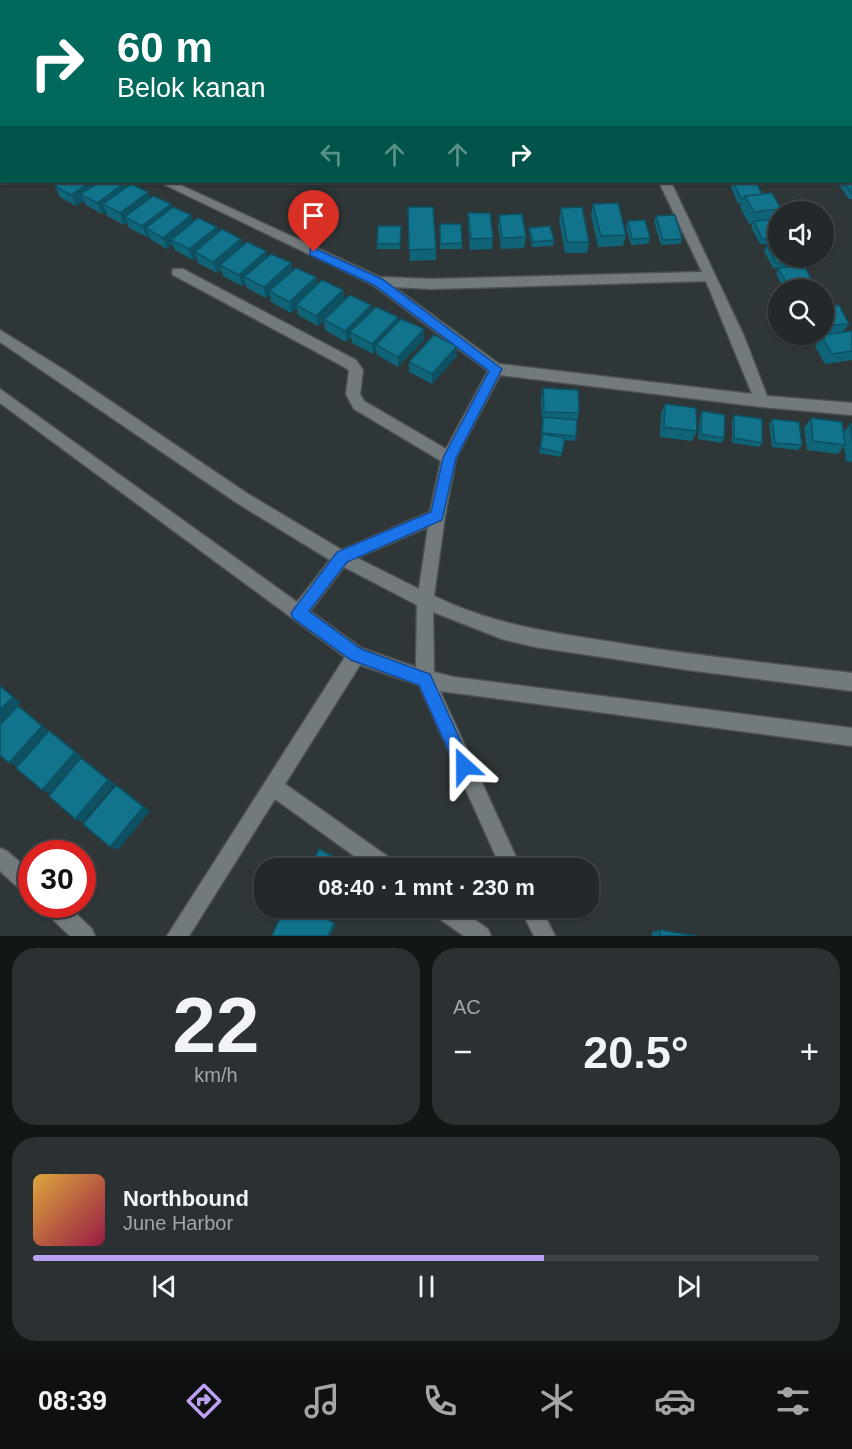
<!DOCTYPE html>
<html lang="id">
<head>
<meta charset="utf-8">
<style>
  :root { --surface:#23282a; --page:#2b3032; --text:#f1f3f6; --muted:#a3a6a8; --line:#404447; --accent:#bca0f2 }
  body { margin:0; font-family:Helvetica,sans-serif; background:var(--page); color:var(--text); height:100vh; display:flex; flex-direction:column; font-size:22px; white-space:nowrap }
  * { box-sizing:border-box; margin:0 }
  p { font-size:20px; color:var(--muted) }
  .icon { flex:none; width:33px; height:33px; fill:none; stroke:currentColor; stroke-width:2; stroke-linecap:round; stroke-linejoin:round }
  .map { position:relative; height:936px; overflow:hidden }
  .details { display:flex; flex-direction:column; gap:12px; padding:12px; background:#131617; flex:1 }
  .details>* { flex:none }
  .guide { position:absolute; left:0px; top:0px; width:852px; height:183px; box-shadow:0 2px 4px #0004,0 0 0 2px var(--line); background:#00695c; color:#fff; overflow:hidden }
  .tools { position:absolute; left:768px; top:201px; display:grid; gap:12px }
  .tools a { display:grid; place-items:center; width:66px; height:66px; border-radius:50%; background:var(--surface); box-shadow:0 2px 4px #0004,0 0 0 2px var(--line); font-size:30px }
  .speed { position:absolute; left:18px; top:840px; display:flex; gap:12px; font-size:30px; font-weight:700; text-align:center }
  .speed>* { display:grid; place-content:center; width:78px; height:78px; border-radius:50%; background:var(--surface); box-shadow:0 2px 4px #0004,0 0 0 2px var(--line); line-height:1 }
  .speed .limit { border:9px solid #d22; background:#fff; color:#111 }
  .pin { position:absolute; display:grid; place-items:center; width:51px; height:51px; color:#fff; margin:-62px -26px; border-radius:50% 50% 50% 0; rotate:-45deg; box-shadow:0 0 6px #0007 }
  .pin .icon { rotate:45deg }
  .me { position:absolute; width:66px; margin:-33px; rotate:336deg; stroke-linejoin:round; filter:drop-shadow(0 0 4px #0008) }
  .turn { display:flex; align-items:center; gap:21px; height:126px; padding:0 18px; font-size:27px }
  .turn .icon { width:78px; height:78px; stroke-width:2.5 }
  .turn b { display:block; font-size:42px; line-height:51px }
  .lanes { display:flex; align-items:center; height:57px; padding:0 18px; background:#0003; justify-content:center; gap:30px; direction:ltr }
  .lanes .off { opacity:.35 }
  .big { font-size:45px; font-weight:600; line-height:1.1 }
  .details .widget { flex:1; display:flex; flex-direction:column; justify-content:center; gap:9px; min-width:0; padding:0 21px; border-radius:24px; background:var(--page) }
  .details .dial { align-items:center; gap:0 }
  .dial b { font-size:78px; line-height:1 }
  .song { display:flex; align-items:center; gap:18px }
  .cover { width:72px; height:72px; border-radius:9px; background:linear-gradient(135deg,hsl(40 70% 55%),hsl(340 70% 35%)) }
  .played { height:6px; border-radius:3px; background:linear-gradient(90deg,var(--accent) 65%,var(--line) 65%) }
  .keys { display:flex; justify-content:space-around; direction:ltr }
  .heat { display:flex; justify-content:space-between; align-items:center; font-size:33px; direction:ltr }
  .details .tiles { flex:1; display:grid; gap:12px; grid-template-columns:1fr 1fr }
  .widget:last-child { grid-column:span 2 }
  .trip { position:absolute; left:254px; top:858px; width:345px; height:60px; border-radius:24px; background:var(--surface); box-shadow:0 2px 4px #0004,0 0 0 2px var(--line); font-weight:600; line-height:60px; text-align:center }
  .dock { display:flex; height:96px; justify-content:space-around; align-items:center; background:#0e1011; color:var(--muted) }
  .dock .icon { width:42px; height:42px }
  .dock .current { color:var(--accent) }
  .dock b { font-size:27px; color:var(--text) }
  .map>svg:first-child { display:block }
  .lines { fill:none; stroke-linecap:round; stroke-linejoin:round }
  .street-casing { stroke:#4c5254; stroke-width:3 }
  .street { fill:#737a7d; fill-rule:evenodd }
  .wall { fill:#0f6478 }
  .shaded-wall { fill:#0d5162 }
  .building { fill:#12748c; stroke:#0d5162; stroke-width:1.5 }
  .route { fill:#1a73e8; stroke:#114b97; stroke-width:1.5 }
</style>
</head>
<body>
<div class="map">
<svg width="852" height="936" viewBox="0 0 852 936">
  <rect width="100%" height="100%" fill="#2f3638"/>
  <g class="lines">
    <defs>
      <path id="street" d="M850 126H852V133H850Z
        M0 149H2V157H0Z
        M159 182H174L380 277 431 279 702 272 659 182H671L744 336 767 396 852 403V415L762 407 500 375 456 458 445 516 434 596C493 624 543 631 606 641 688 655 770 663 852 673V691L688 670 535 647 502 639 433 612 434 672 454 677 852 728V746L440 691 521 868H501L419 685 360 665 285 784 394 861 397 868H371L275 799 189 936H167L345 657 0 403V389L297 602 330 560 237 503 0 342V330L66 371 248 494 342 550 430 512 441 461 354 409 346 394 349 371 346 368 173 275 172 272 173 269H183L356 360 363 370 360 394 364 401 446 449 488 371 373 285ZM706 281 752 394 499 364 394 287 431 289ZM428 527 419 589 357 558ZM344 567 417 605 416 667 361 648 310 611Z
        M0 848 7 851 32 873V897L25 894 0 871Z
        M41 904H66L92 929 95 936H70L44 911Z
        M431 908H458L488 929 491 936H464L434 915Z
        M520 908H541L555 936H534Z"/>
    </defs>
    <use href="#street" class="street-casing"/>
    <use href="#street" class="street"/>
  </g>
  <path class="wall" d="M0 103H2V130H0Z
    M850 160 852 162V199H849L838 184 839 182H850Z
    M724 182H756L762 194 781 209 780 212H778V215L776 219 778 220V243L760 244 751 227 753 223 749 224 740 207 742 203 738 204 731 187 732 185H727Z
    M55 186H127L150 198 191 215 193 222 217 227 219 232 243 246 267 257 291 263 292 271 316 277 317 285 343 290 345 300 398 322 424 340 398 367 377 355 376 350 373 354 352 343 351 337 346 342 325 330 324 321 318 326 298 315 297 308 291 313 271 302 270 295 266 298 247 288 245 283 242 286 223 276 221 269 217 273 198 263 196 257 193 260 175 250 172 244 167 249 150 239 149 236 147 237 129 228 127 222 124 225 107 216 106 212 102 214 86 205 84 201 76 206 60 197Z
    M593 204 626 235 623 246 598 247 591 215Z
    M408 207 436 249V260L410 261Z
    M561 208 589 242 587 253H565L559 219Z
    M468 213 493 238 492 249 470 250 468 224Z
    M499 215 526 237 524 248 501 249 498 226Z
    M656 216 682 239 680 244 661 245 654 222Z
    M628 221 650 238 648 244 631 245 626 227Z
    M440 224 462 243V249H440Z
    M401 226 400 249H377V244Z
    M529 228 554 240 553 246 532 247 529 233Z
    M767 245 801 260 799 265 773 268 764 251Z
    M778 268 812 281 809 286 820 290H784L776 273Z
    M824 296 827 303 826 306 849 324 843 332 852 331V360L825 364 815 346 821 336 809 337 808 334H824Z
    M457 356 432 384 409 372V362Z
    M543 388 579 413 577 421 576 436 575 441 565 440 561 457 539 453 542 438H541L542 421 541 398Z
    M665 404 697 431 692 441 660 437 661 414Z
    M702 411 724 438 722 443 698 439 700 416Z
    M734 415 762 443 759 447 732 443V420Z
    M811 418 844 432 850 424H852V462L846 461 844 446 838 454 807 450 804 428Z
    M772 419 802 445 798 450 772 447 769 424Z
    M660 930 697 936H652V932Z"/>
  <path class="shaded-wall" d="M90 182H103L81 194 84 201 76 206 71 195Z
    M126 182 130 194 103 204 106 212 102 214 97 203Z
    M148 192 152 204 125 217 127 222 124 225 120 213Z
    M171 204 174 215 146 228 149 236 147 237 142 226Z
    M191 215 195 226 171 240 172 244 167 249 163 238Z
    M217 227 220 238 195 252 196 257 193 260 189 249Z
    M241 239 244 250 220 265 221 269 217 273 213 262Z
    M266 251 268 262 244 277 245 283 242 286 239 275Z
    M291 263 293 274 269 291 270 295 266 298 264 287Z
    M316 277 317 288 296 305 297 308 291 313 289 302Z
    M343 290 345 301 318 326 316 316Z
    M371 305 372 316 350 332 351 337 346 342 345 331Z
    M398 317 399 328 376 345V350L373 354 372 344Z
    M424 329V340L398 367V357Z
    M457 346V356L432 384V374Z
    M0 685 21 703 18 706 27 712 50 732 18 767 9 763 0 726Z
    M49 731 58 736 82 757 50 794 42 790Z
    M81 758 89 763 115 784 83 822 75 819Z
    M116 785 123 789 150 811 118 850 110 847Z
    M308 908 336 925 330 936H328Z"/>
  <path class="building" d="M850 80 852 82V95H850Z
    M0 103H2V118H0Z
    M850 160 852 162V172H850Z
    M850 177H852V194L844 182H850Z
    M62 182H90L71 195 55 186Z
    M99 182H126L97 203 81 194Z
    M733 182H756L762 194 745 196 744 198H741Z
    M131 184 148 192 120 213 103 204Z
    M772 193 781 209 754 212 745 196Z
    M153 196 171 204 142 226 125 217Z
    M618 203 626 235 601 236 593 204Z
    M173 207 191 215 163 238 146 228Z
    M408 207H433L436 249 409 250Z
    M582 207 589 242H567L561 208Z
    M468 213H490L493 238 471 239Z
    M522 214 526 237 502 238 499 215Z
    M675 215 682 239 663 240 656 216Z
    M198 218 217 227 189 249 171 240Z
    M778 219V237L762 239 754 221Z
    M645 220 650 238 632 239 628 221Z
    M440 224H461L462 243 440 244Z
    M378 226H401L400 244H377Z
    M550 226 554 240 533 242 529 228Z
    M222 229 241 239 213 262 195 252Z
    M247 242 266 251 239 275 220 265Z
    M778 244V256H800L801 260 776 263 767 245Z
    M271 254 291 263 264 287 244 277Z
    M804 265 812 281 787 284 778 268Z
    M296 268 316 277 289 302 269 291Z
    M322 280 343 290 316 316 296 305Z
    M818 285 820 290H791V288Z
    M350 295 371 305 345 331 324 320Z
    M824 296 827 303 824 304Z
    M839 305 849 324 824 326V306Z
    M376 307 398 317 372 344 350 332Z
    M401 319 424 329 398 357 376 345Z
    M852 331V351L832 354 821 335Z
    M434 335 457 346 432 374 409 362Z
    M543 388 578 390 579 413 544 412Z
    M665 404 696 408 697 431 664 427Z
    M702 411 725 415 724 438 701 434Z
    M734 415 762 419V443L734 438Z
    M543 417 577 420 576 436 542 433Z
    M811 418 842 422 845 445 813 441Z
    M772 419 799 422 802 445 775 443Z
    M850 424H852V441Z
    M543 434 565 438 562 453 540 448Z
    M0 686 13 697 0 710Z
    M18 706 42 726 9 763 0 755V725Z
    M49 731 75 752 42 790 16 768Z
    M81 758 108 780 75 819 49 796Z
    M116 785 143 807 110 847 83 824Z
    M319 849 354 868H310Z
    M285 908H308L334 923 328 936H274L272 935Z
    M660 930 697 936H660Z"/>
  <path class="route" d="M314 248 382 279 502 369 456 458 442 520 347 562 309 611 361 649 430 674 472 766 469 772 464 774 458 772 419 685 351 660 293 618 291 613 337 552 431 512 443 458 489 371 374 285 310 255V249Z"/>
</svg>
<div class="tools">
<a><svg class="icon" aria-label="sound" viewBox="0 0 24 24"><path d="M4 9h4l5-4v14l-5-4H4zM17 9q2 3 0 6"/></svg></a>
<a><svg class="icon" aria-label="search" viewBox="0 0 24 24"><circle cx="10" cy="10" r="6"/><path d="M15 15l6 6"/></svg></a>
</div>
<div class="speed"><div class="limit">30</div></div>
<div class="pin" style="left:314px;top:252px;background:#d93025"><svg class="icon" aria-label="arrive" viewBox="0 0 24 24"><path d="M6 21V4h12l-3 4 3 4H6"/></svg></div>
<svg class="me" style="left:464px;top:766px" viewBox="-20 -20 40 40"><path d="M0-17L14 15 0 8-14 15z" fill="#1a73e8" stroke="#fff" stroke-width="4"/></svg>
<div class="trip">08:40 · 1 mnt · 230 m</div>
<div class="guide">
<div class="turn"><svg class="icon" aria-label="right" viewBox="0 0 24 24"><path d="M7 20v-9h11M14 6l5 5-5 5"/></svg><div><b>60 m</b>Belok kanan</div></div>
<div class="lanes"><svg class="icon off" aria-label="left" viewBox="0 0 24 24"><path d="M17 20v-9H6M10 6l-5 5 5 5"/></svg><svg class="icon off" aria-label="ahead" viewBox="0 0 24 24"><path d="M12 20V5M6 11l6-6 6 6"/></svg><svg class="icon off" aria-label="ahead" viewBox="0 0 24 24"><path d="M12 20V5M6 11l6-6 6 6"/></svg><svg class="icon" aria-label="right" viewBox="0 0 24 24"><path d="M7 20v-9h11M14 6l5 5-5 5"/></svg></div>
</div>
</div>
<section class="details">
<div class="tiles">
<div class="widget dial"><b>22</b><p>km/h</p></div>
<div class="widget"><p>AC</p>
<div class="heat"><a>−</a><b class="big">20.5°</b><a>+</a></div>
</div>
<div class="widget">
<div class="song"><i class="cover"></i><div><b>Northbound</b><p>June Harbor</p></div></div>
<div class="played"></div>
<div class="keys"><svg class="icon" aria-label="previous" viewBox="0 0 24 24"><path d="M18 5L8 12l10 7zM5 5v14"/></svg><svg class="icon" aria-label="pause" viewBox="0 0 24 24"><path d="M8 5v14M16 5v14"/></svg><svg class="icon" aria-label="next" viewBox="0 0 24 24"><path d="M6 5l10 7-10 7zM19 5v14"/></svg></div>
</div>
</div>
</section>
<nav class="dock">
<b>08:39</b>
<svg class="icon current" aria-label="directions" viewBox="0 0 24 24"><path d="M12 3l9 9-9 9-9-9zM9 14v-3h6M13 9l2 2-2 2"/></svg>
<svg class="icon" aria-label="music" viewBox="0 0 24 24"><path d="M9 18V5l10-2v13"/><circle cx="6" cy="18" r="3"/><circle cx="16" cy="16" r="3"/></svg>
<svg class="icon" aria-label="phone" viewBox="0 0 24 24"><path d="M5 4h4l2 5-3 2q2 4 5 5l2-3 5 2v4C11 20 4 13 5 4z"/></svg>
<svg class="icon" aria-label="climate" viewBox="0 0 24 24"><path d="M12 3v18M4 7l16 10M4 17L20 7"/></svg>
<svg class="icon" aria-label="car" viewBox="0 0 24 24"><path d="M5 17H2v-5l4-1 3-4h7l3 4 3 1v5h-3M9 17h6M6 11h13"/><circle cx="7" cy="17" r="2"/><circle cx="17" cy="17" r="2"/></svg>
<svg class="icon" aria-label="filters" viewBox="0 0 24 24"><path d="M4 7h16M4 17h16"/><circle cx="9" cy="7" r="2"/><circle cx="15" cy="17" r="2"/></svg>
</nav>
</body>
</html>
